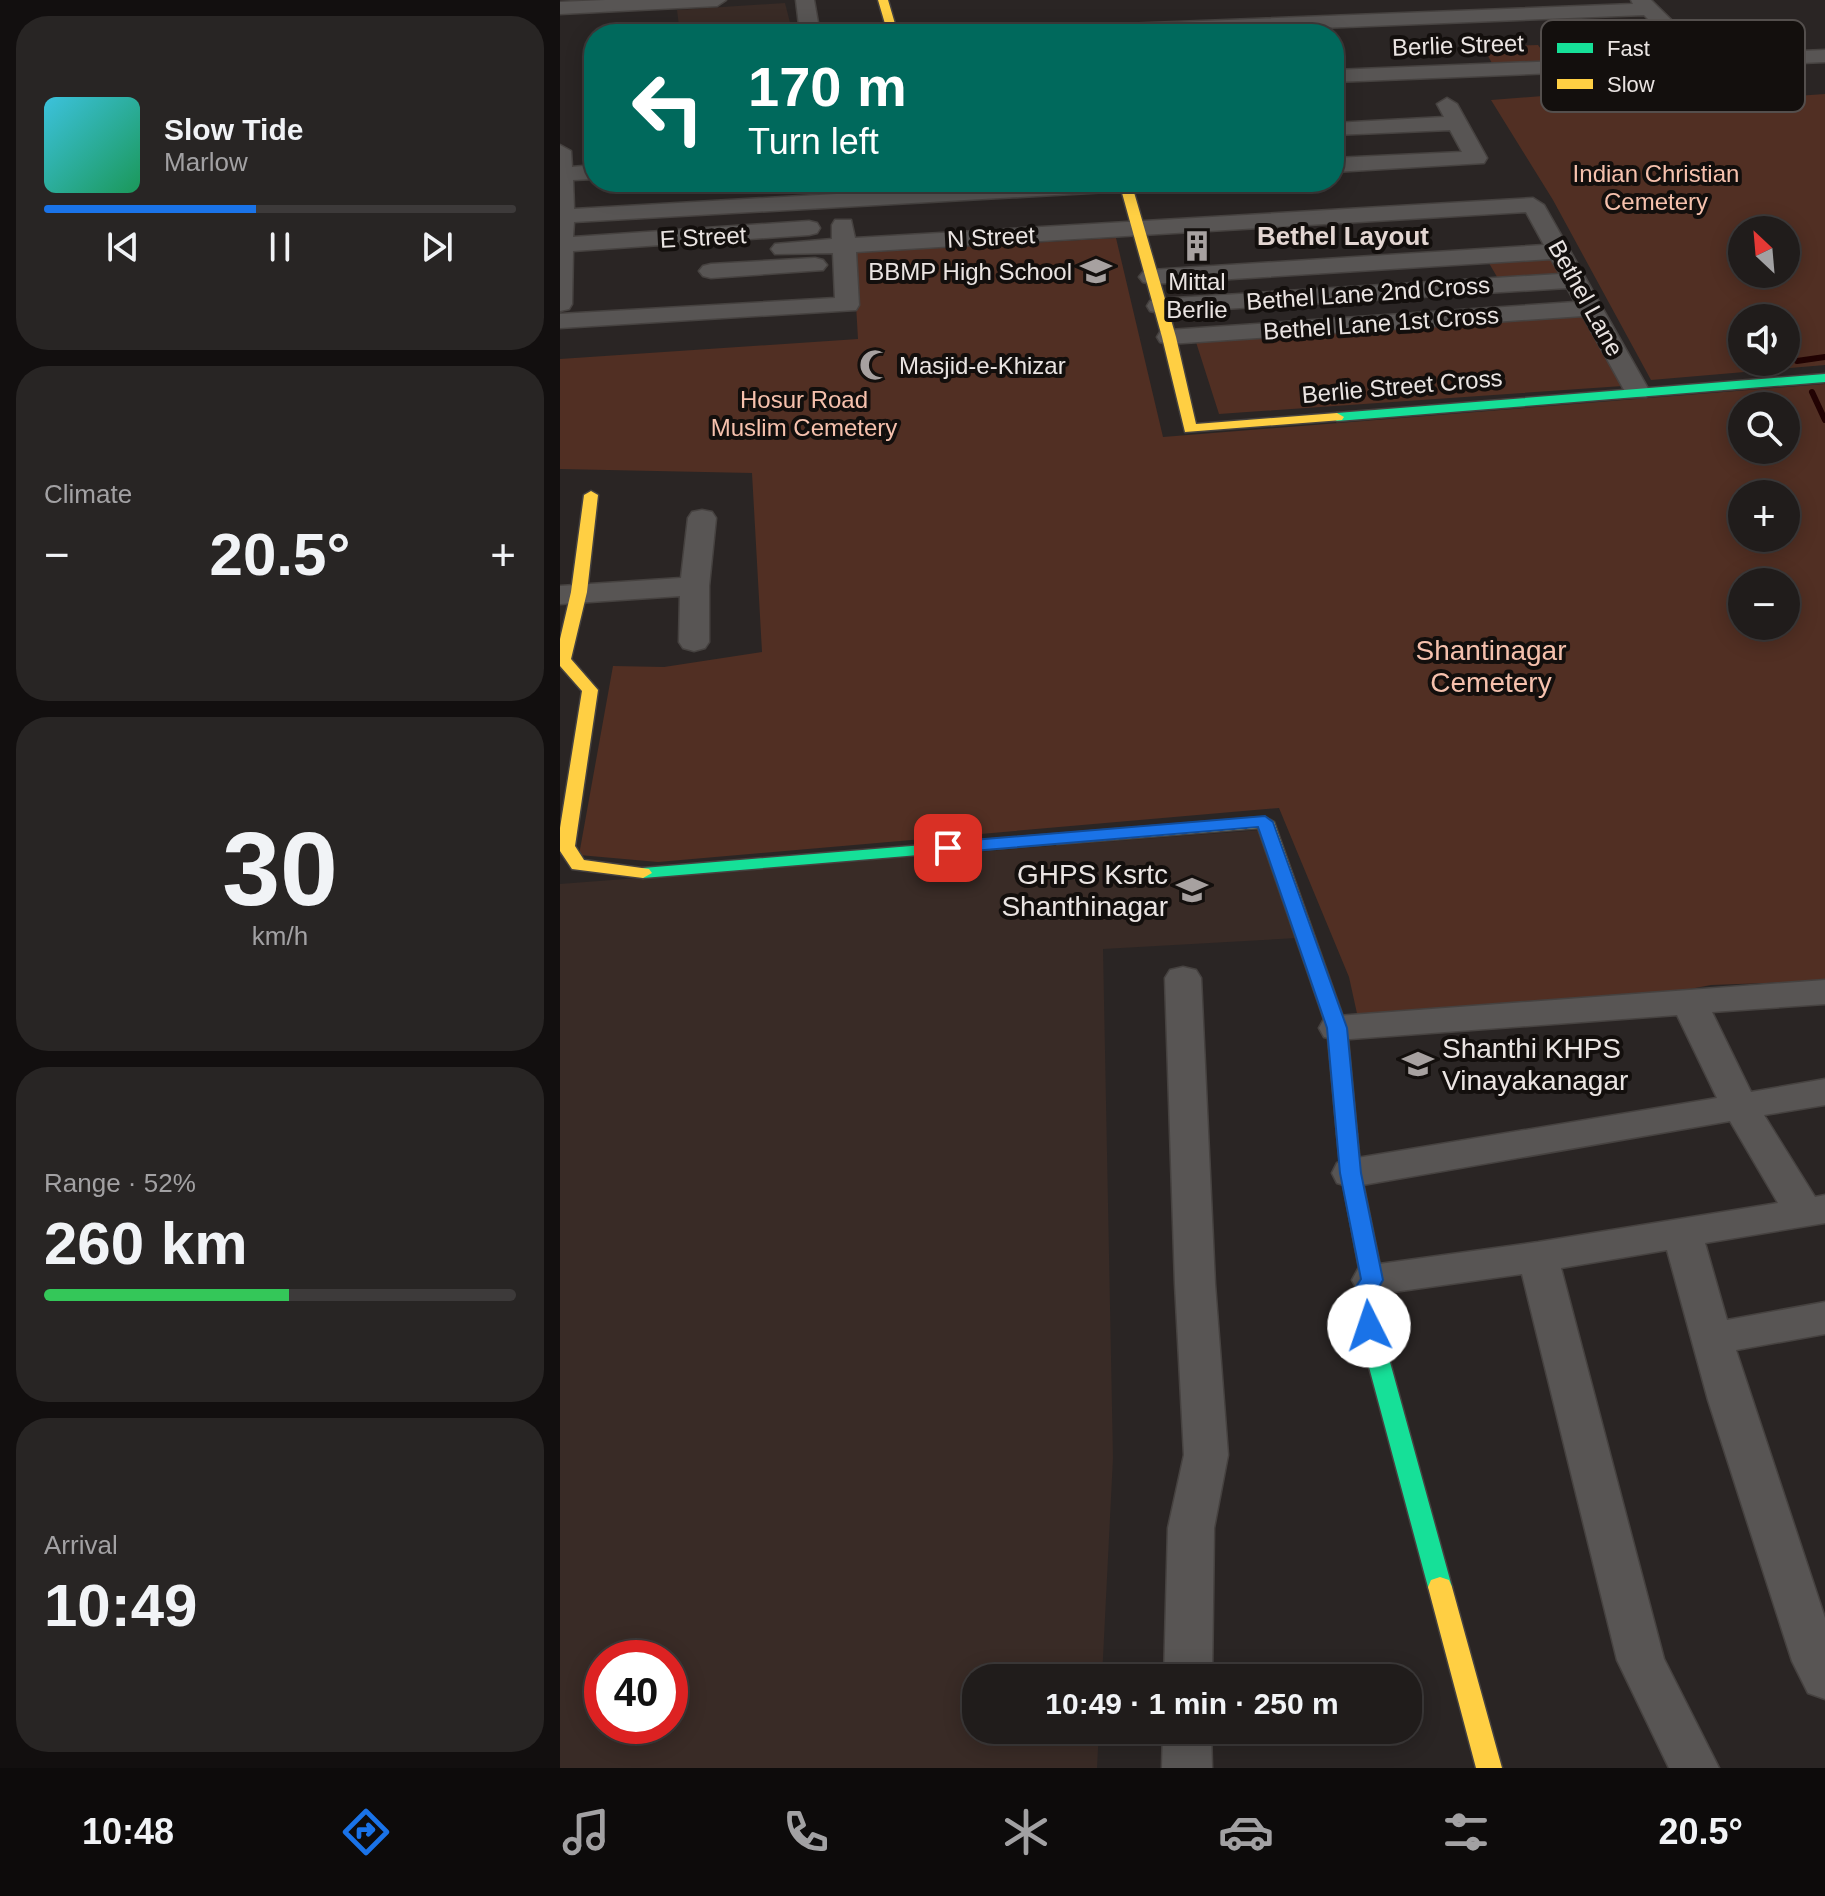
<!DOCTYPE html>
<html lang="en">
<head>
<meta charset="utf-8">
<style>
  :root { --surface:#201c1b; --page:#282524; --text:#f1f3f6; --muted:#a2a1a3; --line:#3d3a3a; --accent:#1a73e8 }
  body { margin:0; font-family:Arial,sans-serif; background:var(--page); color:var(--text); height:100vh; display:flex; flex-direction:column; font-size:30px; white-space:nowrap }
  * { box-sizing:border-box; margin:0 }
  p { font-size:26px; color:var(--muted) }
  .icon { flex:none; width:44px; height:44px; fill:none; stroke:currentColor; stroke-width:2; stroke-linecap:round; stroke-linejoin:round }
  .map { position:relative; flex:1; overflow:hidden }
  .panel { display:flex; flex-direction:column; gap:16px; padding:16px; background:#120f0f; width:560px }
  .panel>* { flex:none }
  .guide { position:absolute; left:24px; top:24px; width:760px; height:168px; border-radius:32px; box-shadow:0 4px 20px #0003,0 0 0 2px var(--line); background:#00695c; color:#fff; overflow:hidden }
  .needle { width:52px; rotate:334deg }
  .tools { position:absolute; left:1168px; top:216px; display:grid; gap:16px }
  .tools a { display:grid; place-items:center; width:72px; height:72px; border-radius:50%; background:var(--surface); box-shadow:0 4px 20px #0003,0 0 0 2px var(--line); font-size:40px }
  .speed { position:absolute; left:24px; top:1640px; display:flex; gap:16px; font-size:40px; font-weight:700; text-align:center }
  .speed>* { display:grid; place-content:center; width:104px; height:104px; border-radius:50%; background:var(--surface); box-shadow:0 4px 20px #0003,0 0 0 2px var(--line); line-height:1 }
  .speed .limit { border:12px solid #d22; background:#fff; color:#111 }
  .pin { position:absolute; display:grid; place-items:center; width:68px; height:68px; color:#fff; margin:-34px; border-radius:16px; box-shadow:0 4px 12px #0006 }
  .me { position:absolute; width:88px; margin:-44px; rotate:356deg; stroke-linejoin:round; filter:drop-shadow(0 0 6px #0008) }
  .turn { display:flex; align-items:center; gap:28px; height:168px; padding:0 32px; font-size:36px }
  .turn .icon { width:104px; height:104px; stroke-width:2.5 }
  .turn b { display:block; font-size:56px; line-height:68px }
  .big { font-size:60px; font-weight:800; line-height:1.1 }
  .panel .widget { flex:1; display:flex; flex-direction:column; justify-content:center; gap:12px; min-width:0; padding:0 28px; border-radius:32px; background:var(--page) }
  .panel .dial { align-items:center; gap:0 }
  .dial b { font-size:104px; line-height:1 }
  .song { display:flex; align-items:center; gap:24px }
  .cover { width:96px; height:96px; border-radius:12px; background:linear-gradient(135deg,hsl(190 70% 55%),hsl(150 70% 35%)) }
  .played { height:8px; border-radius:4px; background:linear-gradient(90deg,var(--accent) 45%,var(--line) 45%) }
  .keys { display:flex; justify-content:space-around; direction:ltr }
  .heat { display:flex; justify-content:space-between; align-items:center; font-size:44px; direction:ltr }
  .charge { height:12px; border-radius:6px; background:linear-gradient(90deg,#34c759 52%,var(--line) 0) }
  .trip { position:absolute; left:402px; top:1664px; width:460px; height:80px; border-radius:32px; background:var(--surface); box-shadow:0 4px 20px #0003,0 0 0 2px var(--line); font-weight:800; line-height:80px; text-align:center }
  .tab-bar { display:flex; height:128px; justify-content:space-around; align-items:center; background:#0d0b0b; color:var(--muted) }
  .tab-bar .icon { width:56px; height:56px }
  .tab-bar .current { color:var(--accent) }
  .tab-bar b { font-size:36px; color:var(--text) }
  main { display:flex; flex:1; min-height:0 }
  .map>svg:first-child { display:block }
  .built { fill:#392b26; fill-rule:evenodd }
  .green { fill:#512f23; fill-rule:evenodd }
  .lines { fill:none; stroke-linecap:round; stroke-linejoin:round }
  .stream { stroke:#220303; stroke-width:6 }
  .street-casing { stroke:#464240; stroke-width:3 }
  .fast-casing { stroke:#464240; stroke-width:3 }
  .slow-casing { stroke:#464240; stroke-width:3 }
  .street { fill:#585554; fill-rule:evenodd }
  .fast { fill:#16e098; fill-rule:evenodd }
  .slow { fill:#ffcf43; fill-rule:evenodd }
  .route { fill:#1a73e8; stroke:#114b97; stroke-width:2 }
  .labels { text-anchor:middle; dominant-baseline:central; stroke-width:8; stroke-linejoin:round; paint-order:stroke }
  .far-street-label { font-size:24px; fill:#eae4e2; stroke:#130f0d }
  .far-park-label { font-size:24px; fill:#f6c1ad; stroke:#130f0d }
  .far-poi-label { font-size:24px; fill:#eae4e2; stroke:#130f0d; text-anchor:end }
  .far-neighbourhood-label { font-size:26px; font-weight:bold; fill:#e3d6d2; stroke:#130f0d }
  .park-label { font-size:28px; fill:#f6c1ad; stroke:#130f0d }
  .poi-label { font-size:28px; fill:#eae4e2; stroke:#130f0d; text-anchor:end }
  .key { fill:#130f0d; stroke:#544f4d; stroke-width:2 }
  .key-label { font-size:22px; fill:#eae4e2 }
</style>
</head>
<body>
<main>
<section class="panel">
<div class="widget">
<div class="song"><i class="cover"></i><div><b>Slow Tide</b><p>Marlow</p></div></div>
<div class="played"></div>
<div class="keys"><svg class="icon" aria-label="previous" viewBox="0 0 24 24"><path d="M18 5L8 12l10 7zM5 5v14"/></svg><svg class="icon" aria-label="pause" viewBox="0 0 24 24"><path d="M8 5v14M16 5v14"/></svg><svg class="icon" aria-label="next" viewBox="0 0 24 24"><path d="M6 5l10 7-10 7zM19 5v14"/></svg></div>
</div>
<div class="widget"><p>Climate</p>
<div class="heat"><a>−</a><b class="big">20.5°</b><a>+</a></div>
</div>
<div class="widget dial"><b>30</b><p>km/h</p></div>
<div class="widget"><p>Range · 52%</p><b class="big">260 km</b><div class="charge"></div></div>
<div class="widget"><p>Arrival</p><b class="big">10:49</b></div>
</section>
<div class="map">
<svg width="1265" height="1768" viewBox="0 0 1265 1768">
  <rect width="100%" height="100%" fill="#2a2524"/>
  <path class="built" d="M225 3 233 34H120L117 10Z
    M701 830 737 938 543 949 553 1458 542 1678H416V1730H539L537 1768H0V884ZM42 1658H110V1726H42Z"/>
  <path class="green" d="M978 45 990 62 933 65 923 47Z
    M1147 83 1166 101 1265 94V365L1091 380 993 200 931 100ZM1226 230V274H1182V230ZM1226 318V362H1182V318Z
    M556 238 603 437 1265 384V981L1151 985 1104 994 798 1018 789 977 719 808 98 862 19 855 53 666 104 667 202 652 192 473 0 469V359L298 339 293 253ZM1182 406H1226V450H1182ZM1182 494H1226V538H1182ZM1182 582H1226V626H1182Z
    M996 253 1011 278 940 282 926 258Z
    M1020 314 1063 386 659 414 635 339Z"/>
  <g class="lines">
    <path class="stream" d="M1237 361 1265 357
      M1252 392 1265 420"/>
    <defs>
      <path id="street" d="M45 0H166L157 6 0 14V2Z
        M236 0H254L260 34H240Z
        M1071 0H1091L1147 55 1265 50V62L774 82V70L1125 56 1084 15 609 34H454L464 28 1073 4Z
        M887 98 897 104 927 158 924 163 774 172V158L902 152 890 130 774 135V123L884 117 877 104Z
        M0 145 11 151 12 167 34 165V179L13 180 14 209 484 182 576 184 565 191 14 222 13 237 249 221 257 223 260 228 257 233 249 235 13 251 12 304 9 309 0 311Z
        M973 198 984 205 1090 392 1086 397H1068L1023 316 609 344 600 342 597 337 600 332 609 330 1015 302 1007 288 599 313 590 311 587 306 590 301 599 299 1000 274 991 259 591 284 583 282 579 277 583 272 591 270 984 245 966 212 296 252 299 305 296 310 0 328V314L275 298 273 253 215 254 211 249 215 244 272 239V225L275 220H291L295 238Z
        M255 258 263 260 267 265 263 270 151 278 143 276 139 271 143 266 151 264Z
        M142 510 152 512 156 518 149 586V642L145 648 134 651 123 648 119 642 120 596 0 604V586L121 578 128 518 132 512Z
        M623 967 636 970 641 978 655 1284 668 1455 654 1528 652 1678H604L608 1528 624 1455 615 1284 605 978 610 970Z
        M1265 980V1004L1152 1012 1191 1092 1265 1079V1105L1204 1115 1255 1197 1265 1195V1223L1145 1243 1167 1320 1265 1302V1334L1176 1350 1265 1618V1699L1248 1693 1232 1661 1148 1400 1107 1250 1001 1268 1104 1659 1159 1768H1109L1057 1660 962 1274 812 1295 798 1291 792 1280 798 1269 812 1265 978 1242 1218 1203 1170 1121 791 1187 777 1183 772 1173 777 1163 791 1159 1157 1098 1117 1015 777 1040 764 1037 759 1028 764 1019 777 1016Z
        M603 1730H651L652 1768H602Z"/>
      <path id="fast" d="M1265 374V382L777 421 770 417 777 413Z
        M497 834 503 835 506 839 503 843 83 878 74 873 83 868Z
        M787 1127 794 1129 797 1134 801 1173 823 1280 812 1297 892 1587 889 1594 880 1597 871 1594 868 1587 790 1296 801 1279 781 1173 777 1134 780 1129Z"/>
      <path id="slow" d="M318 0H328L338 34H328Z
        M559 182H571L616 337 636 424 777 413 784 417 782 420 625 432 602 337Z
        M31 491 38 495 27 592 11 659 38 690 15 846 24 860 89 869 92 873 83 878 12 869 0 851V828L22 691 0 666V639L11 592 24 495Z
        M705 817 714 822 787 1028 797 1134 794 1139H780L777 1134 767 1028 698 828 497 844 488 839 497 834Z
        M880 1577 889 1580 892 1587 942 1768H916L868 1587 871 1580Z"/>
    </defs>
    <use href="#street" class="street-casing"/>
    <use href="#fast" class="fast-casing"/>
    <use href="#slow" class="slow-casing"/>
    <use href="#street" class="street"/>
    <use href="#fast" class="fast"/>
    <use href="#slow" class="slow"/>
  </g>
  <path class="route" d="M705 816 713 822 787 1028 801 1173 823 1280 813 1297 820 1326 817 1332 809 1334 801 1332 790 1296 801 1279 780 1173 767 1028 698 827 388 853 379 848 388 842Z"/>
  <defs>
    <symbol id="building-bare" viewBox="-9 -9 18 18"><path d="M-4-6H4V6H1V3H-1V6H-4ZM-2.5-4.3h1.7v1.8h-1.7ZM.8-4.3h1.7v1.8H.8ZM-2.5-1h1.7V.8h-1.7ZM.8-1h1.7V.8H.8Z" fill="#a7a1a0" stroke="#130f0d" stroke-width="2.5" paint-order="stroke"/></symbol>
    <symbol id="school-bare" viewBox="-9 -9 18 18"><path d="M0-5L7-2L0 1L-7-2ZM-4 1L0 2.5L4 1V4Q0 6-4 4Z" fill="#a7a1a0" stroke="#130f0d" stroke-width="2.5" paint-order="stroke"/></symbol>
    <symbol id="mosque-bare" viewBox="-9 -9 18 18"><path d="M3.5-4.9A6 6 0 1 0 3.5 4.9A5 5 0 1 1 3.5-4.9Z" fill="#a7a1a0" stroke="#130f0d" stroke-width="2.5" paint-order="stroke"/></symbol>
  </defs>
  <g fill-rule="evenodd">
    <use href="#building-bare" x="615" y="224" width="44" height="44"/>
    <use href="#school-bare" x="514" y="249" width="44" height="44"/>
    <use href="#mosque-bare" x="293" y="343" width="44" height="44"/>
    <use href="#school-bare" x="610" y="868" width="44" height="44"/>
    <use href="#school-bare" x="836" y="1042" width="44" height="44"/>
  </g>
  <g class="labels">
    <g class="far-street-label">
      <text transform="translate(898 45) rotate(-2)">Berlie Street</text>
      <text transform="translate(143 237) rotate(-3)">E Street</text>
      <text transform="translate(431 237) rotate(-3)">N Street</text>
      <text transform="translate(808 293) rotate(-4)">Bethel Lane 2nd Cross</text>
      <text transform="translate(1026 298) rotate(61)">Bethel Lane</text>
      <text transform="translate(821 323) rotate(-4)">Bethel Lane 1st Cross</text>
      <text transform="translate(842 386) rotate(-5)">Berlie Street Cross</text>
    </g>
    <g class="far-park-label">
      <text x="1096" y="173">Indian Christian<tspan x="1096" dy="28">Cemetery</tspan></text>
      <text x="244" y="399">Hosur Road<tspan x="244" dy="28">Muslim Cemetery</tspan></text>
    </g>
    <g class="far-poi-label">
      <text x="512" y="271">BBMP High School</text>
      <text x="637" y="281" text-anchor="middle">Mittal<tspan x="637" dy="28">Berlie</tspan></text>
      <text x="339" y="365" text-anchor="start">Masjid-e-Khizar</text>
    </g>
    <g class="far-neighbourhood-label">
      <text x="783" y="236">Bethel Layout</text>
    </g>
    <g class="park-label">
      <text x="931" y="650">Shantinagar<tspan x="931" dy="32">Cemetery</tspan></text>
    </g>
    <g class="poi-label">
      <text x="608" y="874">GHPS Ksrtc<tspan x="608" dy="32">Shanthinagar</tspan></text>
      <text x="882" y="1048" text-anchor="start">Shanthi KHPS<tspan x="882" dy="32">Vinayakanagar</tspan></text>
    </g>
  </g>
  <rect x="981" y="20" width="264" height="92" rx="12" class="key"/>
  <rect x="997" y="43" width="36" height="10" fill="#16e098"/>
  <rect x="997" y="79" width="36" height="10" fill="#ffcf43"/>
  <g class="key-label">
    <text x="1047" y="56">Fast</text>
    <text x="1047" y="92">Slow</text>
  </g>
</svg>
<div class="tools">
<a><svg class="needle" viewBox="-14 -14 28 28"><path d="M0-13l5 13h-10z" fill="#e53935"/><path d="M0 13l5-13h-10z" fill="#a2a1a3"/></svg></a>
<a><svg class="icon" aria-label="sound" viewBox="0 0 24 24"><path d="M4 9h4l5-4v14l-5-4H4zM17 9q2 3 0 6"/></svg></a>
<a><svg class="icon" aria-label="search" viewBox="0 0 24 24"><circle cx="10" cy="10" r="6"/><path d="M15 15l6 6"/></svg></a>
<a>+</a>
<a>−</a>
</div>
<div class="speed"><div class="limit">40</div></div>
<div class="pin" style="left:388px;top:848px;background:#d93025"><svg class="icon" aria-label="arrive" viewBox="0 0 24 24"><path d="M6 21V4h12l-3 4 3 4H6"/></svg></div>
<svg class="me" style="left:809px;top:1326px" viewBox="-20 -20 40 40"><circle r="19" fill="#fff"/><path d="M0-13L10 11 0 6-10 11z" fill="#1a73e8"/></svg>
<div class="trip">10:49 · 1 min · 250 m</div>
<div class="guide">
<div class="turn"><svg class="icon" aria-label="left" viewBox="0 0 24 24"><path d="M17 20v-9H6M10 6l-5 5 5 5"/></svg><div><b>170 m</b>Turn left</div></div>
</div>
</div>
</main>
<nav class="tab-bar">
<b>10:48</b>
<svg class="icon current" aria-label="directions" viewBox="0 0 24 24"><path d="M12 3l9 9-9 9-9-9zM9 14v-3h6M13 9l2 2-2 2"/></svg>
<svg class="icon" aria-label="music" viewBox="0 0 24 24"><path d="M9 18V5l10-2v13"/><circle cx="6" cy="18" r="3"/><circle cx="16" cy="16" r="3"/></svg>
<svg class="icon" aria-label="phone" viewBox="0 0 24 24"><path d="M5 4h4l2 5-3 2q2 4 5 5l2-3 5 2v4C11 20 4 13 5 4z"/></svg>
<svg class="icon" aria-label="climate" viewBox="0 0 24 24"><path d="M12 3v18M4 7l16 10M4 17L20 7"/></svg>
<svg class="icon" aria-label="car" viewBox="0 0 24 24"><path d="M5 17H2v-5l4-1 3-4h7l3 4 3 1v5h-3M9 17h6M6 11h13"/><circle cx="7" cy="17" r="2"/><circle cx="17" cy="17" r="2"/></svg>
<svg class="icon" aria-label="filters" viewBox="0 0 24 24"><path d="M4 7h16M4 17h16"/><circle cx="9" cy="7" r="2"/><circle cx="15" cy="17" r="2"/></svg>
<b>20.5°</b>
</nav>
</body>
</html>
